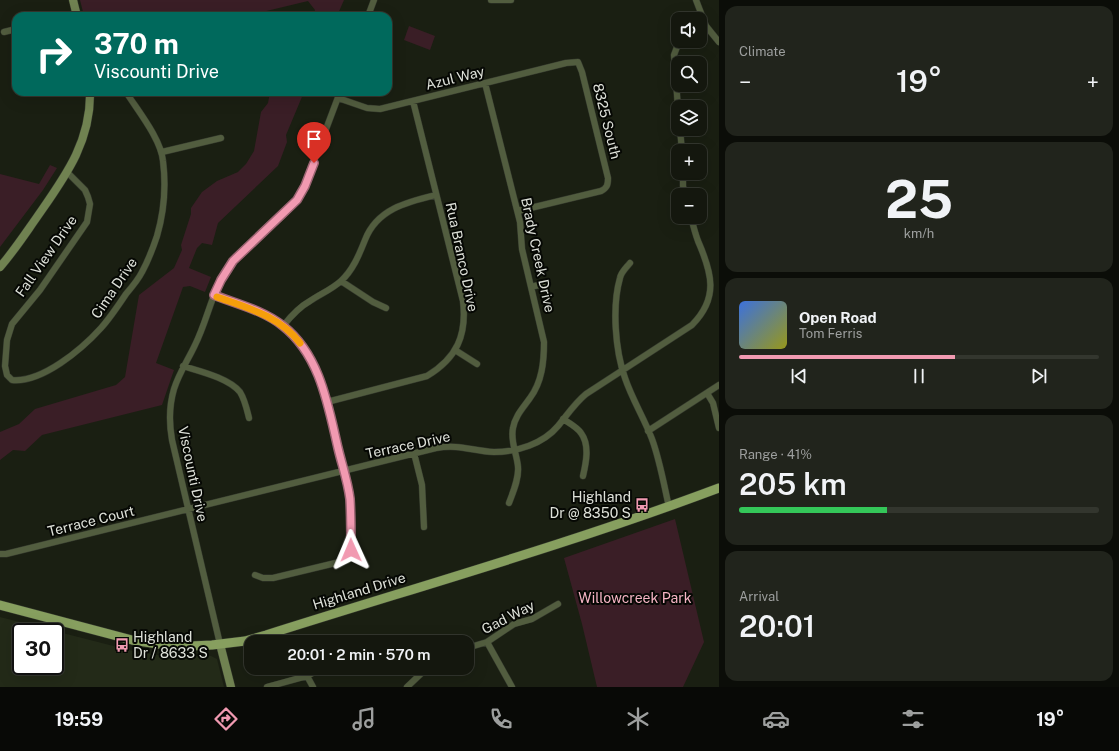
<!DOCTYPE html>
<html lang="en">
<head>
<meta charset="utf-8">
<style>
  :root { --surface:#14170e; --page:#21241c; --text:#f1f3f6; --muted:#9d9f9e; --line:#33362e; --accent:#f19ab1 }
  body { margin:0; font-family:"Public Sans",sans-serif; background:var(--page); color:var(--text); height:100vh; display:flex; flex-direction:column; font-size:15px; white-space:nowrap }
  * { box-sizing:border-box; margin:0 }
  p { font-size:13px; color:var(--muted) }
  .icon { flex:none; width:22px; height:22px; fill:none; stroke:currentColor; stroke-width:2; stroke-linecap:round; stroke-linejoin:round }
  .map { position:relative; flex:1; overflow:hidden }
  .details { display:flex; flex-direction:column; gap:6px; padding:6px; background:#0b0d08; width:400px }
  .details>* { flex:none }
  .guide { position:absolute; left:12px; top:12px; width:380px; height:84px; border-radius:12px; box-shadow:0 4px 16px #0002,0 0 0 1px var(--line); background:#00695c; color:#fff; overflow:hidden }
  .buttons { position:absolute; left:671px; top:12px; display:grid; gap:8px }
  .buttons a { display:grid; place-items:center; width:36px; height:36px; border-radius:8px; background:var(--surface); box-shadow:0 4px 16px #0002,0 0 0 1px var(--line); font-size:20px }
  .speed { position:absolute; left:12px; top:623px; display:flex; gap:8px; font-size:20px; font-weight:700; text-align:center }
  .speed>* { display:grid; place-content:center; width:52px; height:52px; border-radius:50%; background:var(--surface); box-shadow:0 4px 16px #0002,0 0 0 1px var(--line); line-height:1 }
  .speed .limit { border:2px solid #111; border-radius:6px; background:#fff; color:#111 }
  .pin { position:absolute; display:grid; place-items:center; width:34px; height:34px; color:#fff; margin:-41px -17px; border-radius:50% 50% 50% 0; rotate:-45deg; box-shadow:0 0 4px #0007 }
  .pin .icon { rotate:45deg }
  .me { position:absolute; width:44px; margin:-22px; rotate:359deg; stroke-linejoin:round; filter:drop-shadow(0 0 3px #0008) }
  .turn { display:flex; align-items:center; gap:14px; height:84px; padding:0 16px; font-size:18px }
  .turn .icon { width:52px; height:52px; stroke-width:2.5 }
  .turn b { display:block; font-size:28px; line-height:34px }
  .big { font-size:30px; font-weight:600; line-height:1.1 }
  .details .widget { flex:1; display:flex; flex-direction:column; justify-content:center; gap:6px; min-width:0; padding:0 14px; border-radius:12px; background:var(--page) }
  .details .dial { align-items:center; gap:0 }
  .dial b { font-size:52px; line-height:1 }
  .song { display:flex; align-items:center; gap:12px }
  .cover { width:48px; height:48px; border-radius:6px; background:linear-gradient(135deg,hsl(220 70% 55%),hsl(60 70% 35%)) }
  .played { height:4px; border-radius:2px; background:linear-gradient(90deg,var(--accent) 60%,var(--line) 60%) }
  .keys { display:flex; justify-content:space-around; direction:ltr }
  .heat { display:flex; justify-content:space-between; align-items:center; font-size:22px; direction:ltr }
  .charge { height:6px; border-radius:3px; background:linear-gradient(90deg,#34c759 41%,var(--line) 0) }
  .trip { position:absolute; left:244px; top:635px; width:230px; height:40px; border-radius:12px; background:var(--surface); box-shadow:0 4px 16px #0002,0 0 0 1px var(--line); font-weight:600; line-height:40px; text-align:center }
  .tab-bar { display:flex; height:64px; justify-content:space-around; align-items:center; background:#080906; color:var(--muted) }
  .tab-bar .icon { width:28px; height:28px }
  .tab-bar .on { color:var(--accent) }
  .tab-bar b { font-size:18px; color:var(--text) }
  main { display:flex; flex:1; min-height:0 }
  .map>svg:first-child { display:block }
  .built { fill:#232a18; fill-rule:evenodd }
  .green { fill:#3a1e26 }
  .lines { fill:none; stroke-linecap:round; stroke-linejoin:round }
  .street-casing { stroke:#353a2e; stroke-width:7 }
  .secondary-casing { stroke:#353a2e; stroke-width:9 }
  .primary-casing { stroke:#353a2e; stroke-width:10 }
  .street { stroke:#525d3f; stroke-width:6 }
  .secondary { stroke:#708251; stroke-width:8 }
  .primary { stroke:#879f5f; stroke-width:9 }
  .route-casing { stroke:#9d6473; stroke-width:10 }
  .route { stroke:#f19ab1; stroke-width:7 }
  .slow { stroke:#f59e0b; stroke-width:7 }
  .labels { text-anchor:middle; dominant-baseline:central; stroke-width:4; stroke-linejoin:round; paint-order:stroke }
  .street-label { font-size:14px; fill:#dee1d9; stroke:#060804 }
  .poi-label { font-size:14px; fill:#dee1d9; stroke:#060804; text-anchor:end }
  .park-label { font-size:14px; fill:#f5b4c4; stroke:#060804 }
</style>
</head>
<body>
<main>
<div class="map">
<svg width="719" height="687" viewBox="0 0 719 687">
  <rect width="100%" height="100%" fill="#1a1f12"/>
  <path class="built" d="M0 617 137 652 165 656H211L217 659 224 687H0ZM21 632H55V666H21Z"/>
  <path class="green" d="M80 0H344L337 16H313L315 10 308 1 246 16H84Z
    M409 26 435 36 430 50 404 40Z
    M270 92H304L286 135 287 142 278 166 218 223 212 245 202 243 197 248 189 268 211 277 205 292 190 286 183 287 156 363 174 370 162 405 42 435 25 451 13 450 0 460V432L19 424 35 409 116 385 125 377 139 295 174 268 182 250 181 245 191 214V208L202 192 217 181 238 172 246 164 254 151 261 112 268 103Z
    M50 165 57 168 43 190 0 247V174L39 184Z
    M675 519 704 642 683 687H597L582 624 564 558Z"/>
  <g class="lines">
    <defs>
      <path id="street" d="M491 0H511
        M696 0 706 26 719 42
        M71 16 77 15
        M368 16 374 0
        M4 32 16 29
        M485 83 520 222 522 249 544 342C544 362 542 382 530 398 523 408 515 416 513 428 510 441 517 454 518 467 519 479 513 492 509 503
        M338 98 367 108 380 109 566 63 578 62 582 72 608 178C608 185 607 188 601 191L518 211
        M678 108 674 55 677 47 682 41
        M680 129 682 151
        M162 152 221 138
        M68 173 85 190 88 197 90 204 87 222 40 290 12 324 7 340 5 366 7 375 12 380C42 383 82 349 101 328 110 318 118 306 126 294 132 287 138 280 142 272 148 261 153 248 157 236 164 212 166 185 163 161 161 139 138 111 126 92
        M683 173V186L685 195
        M630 263C626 268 621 272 620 278 612 306 615 350 625 378 632 399 644 418 652 439 660 461 664 485 669 507
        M341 281 373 302 386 308
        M531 287 546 283
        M214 295C237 304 263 310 283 326 319 354 327 401 337 442 341 460 347 478 349 496 352 514 351 535 351 554L348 560 273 578H263L255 575
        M283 326C291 316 299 307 310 301 320 294 331 290 341 281 353 270 359 255 365 240 377 209 407 202 436 195
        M455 350 477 364
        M183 366C199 371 229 378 240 392 245 400 247 410 249 418
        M707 393 713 403 719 428
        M327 402 427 376C457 358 467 335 463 301L413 101
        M563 419C569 423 577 427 581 433 590 445 586 463 583 476
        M648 431 719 385
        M414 453 422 485 424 527
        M0 554H6L436 448C460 444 472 451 494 452 517 452 543 444 558 426 567 415 575 403 586 394L692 325C719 298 712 273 698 241 695 233 693 225 691 217
        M487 642 512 687
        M220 644 172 440C169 423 169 406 174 389 179 373 188 360 195 345 209 317 213 284 234 259 255 236 285 220 302 193L340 92
        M467 648 487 642 514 624 532 619 558 604
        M307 676 313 687
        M267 687 307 676 322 668
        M407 687 427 668"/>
      <path id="secondary" d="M73 0 77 16
        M0 267C14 251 25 234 37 217 64 178 91 143 90 92
        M220 644 231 687"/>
      <path id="primary" d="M0 605 132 640 158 644 191 646 212 645 245 641 266 635C417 587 570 544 719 488"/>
    </defs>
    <use href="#street" class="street-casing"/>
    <use href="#secondary" class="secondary-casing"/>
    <use href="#primary" class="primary-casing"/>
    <use href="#street" class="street"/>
    <use href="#secondary" class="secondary"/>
    <use href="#primary" class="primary"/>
  </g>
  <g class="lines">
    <defs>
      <path id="route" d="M314 163 305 186 297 200 233 261 221 280 214 295C237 304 263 310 283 326 320 355 328 405 338 448 342 465 348 482 350 499 351 516 351 533 351 550"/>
    </defs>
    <use href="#route" class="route-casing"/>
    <use href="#route" class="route"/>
    <path class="slow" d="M217 297C248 308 279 316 300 343"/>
  </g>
  <defs>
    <symbol id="bus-bare" viewBox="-9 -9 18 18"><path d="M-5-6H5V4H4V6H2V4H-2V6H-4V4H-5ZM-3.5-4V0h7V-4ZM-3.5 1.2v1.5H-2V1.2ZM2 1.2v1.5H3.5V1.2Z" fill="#f19ab1" stroke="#060804" stroke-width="2.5" paint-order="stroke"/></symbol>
  </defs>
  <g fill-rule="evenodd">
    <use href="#bus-bare" x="632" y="495" width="20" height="20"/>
    <use href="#bus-bare" x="112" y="635" width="20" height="20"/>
  </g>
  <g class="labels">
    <g class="street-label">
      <text transform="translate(455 78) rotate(-14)">Azul Way</text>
      <text transform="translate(607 121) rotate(76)">8325 South</text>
      <text transform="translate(538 255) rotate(78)">Brady Creek Drive</text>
      <text transform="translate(46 256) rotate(-55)">Fall View Drive</text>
      <text transform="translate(462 257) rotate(78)">Rua Branco Drive</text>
      <text transform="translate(114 288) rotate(-56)">Cima Drive</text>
      <text transform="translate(408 445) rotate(-12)">Terrace Drive</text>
      <text transform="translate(193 474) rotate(78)">Viscounti Drive</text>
      <text transform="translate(91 521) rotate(-14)">Terrace Court</text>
      <text transform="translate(359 591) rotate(-17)">Highland Drive</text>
      <text transform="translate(508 617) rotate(-27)">Gad Way</text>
    </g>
    <g class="poi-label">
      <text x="631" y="497">Highland<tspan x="631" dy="16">Dr @ 8350 S</tspan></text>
      <text x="133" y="637" text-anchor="start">Highland<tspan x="133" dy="16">Dr / 8633 S</tspan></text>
    </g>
    <g class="park-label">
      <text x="635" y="598">Willowcreek Park</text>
    </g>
  </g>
</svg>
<div class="buttons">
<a><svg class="icon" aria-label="sound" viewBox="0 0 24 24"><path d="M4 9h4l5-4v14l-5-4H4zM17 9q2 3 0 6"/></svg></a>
<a><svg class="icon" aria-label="search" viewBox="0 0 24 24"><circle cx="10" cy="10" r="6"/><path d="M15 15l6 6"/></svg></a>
<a><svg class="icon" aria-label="layers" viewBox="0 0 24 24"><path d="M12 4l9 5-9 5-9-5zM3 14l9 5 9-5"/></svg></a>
<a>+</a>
<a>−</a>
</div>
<div class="speed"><div class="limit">30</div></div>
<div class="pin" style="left:314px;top:163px;background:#d93025"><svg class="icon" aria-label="arrive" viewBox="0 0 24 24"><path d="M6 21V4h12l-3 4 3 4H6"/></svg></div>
<svg class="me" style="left:351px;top:550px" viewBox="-20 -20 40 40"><path d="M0-17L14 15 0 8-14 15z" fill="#f19ab1" stroke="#fff" stroke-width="4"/></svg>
<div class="trip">20:01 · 2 min · 570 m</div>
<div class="guide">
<div class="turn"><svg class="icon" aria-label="right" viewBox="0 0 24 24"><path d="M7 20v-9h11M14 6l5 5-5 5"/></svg><div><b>370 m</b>Viscounti Drive</div></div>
</div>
</div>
<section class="details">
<div class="widget"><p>Climate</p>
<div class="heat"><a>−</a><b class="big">19°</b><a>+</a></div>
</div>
<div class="widget dial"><b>25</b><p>km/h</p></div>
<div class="widget">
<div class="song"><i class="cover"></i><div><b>Open Road</b><p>Tom Ferris</p></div></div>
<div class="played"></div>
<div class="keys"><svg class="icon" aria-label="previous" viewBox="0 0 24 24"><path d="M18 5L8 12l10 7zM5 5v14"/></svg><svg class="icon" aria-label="pause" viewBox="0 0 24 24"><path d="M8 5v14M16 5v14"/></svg><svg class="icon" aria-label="next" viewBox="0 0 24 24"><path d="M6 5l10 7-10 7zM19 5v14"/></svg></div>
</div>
<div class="widget"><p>Range · 41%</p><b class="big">205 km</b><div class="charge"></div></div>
<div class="widget"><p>Arrival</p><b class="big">20:01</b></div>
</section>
</main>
<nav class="tab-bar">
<b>19:59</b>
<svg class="icon on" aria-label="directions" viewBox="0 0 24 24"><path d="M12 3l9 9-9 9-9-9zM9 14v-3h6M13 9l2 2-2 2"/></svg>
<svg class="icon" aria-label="music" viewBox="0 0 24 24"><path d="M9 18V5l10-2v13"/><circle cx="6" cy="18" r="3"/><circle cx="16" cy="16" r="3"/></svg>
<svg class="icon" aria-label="phone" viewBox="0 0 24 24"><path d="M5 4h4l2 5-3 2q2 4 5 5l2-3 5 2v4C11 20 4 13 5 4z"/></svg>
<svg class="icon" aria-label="climate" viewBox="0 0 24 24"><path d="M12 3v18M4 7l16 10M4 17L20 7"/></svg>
<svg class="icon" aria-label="car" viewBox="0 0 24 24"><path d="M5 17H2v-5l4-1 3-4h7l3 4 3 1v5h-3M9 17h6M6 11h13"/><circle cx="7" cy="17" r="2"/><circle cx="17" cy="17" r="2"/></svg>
<svg class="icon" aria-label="filters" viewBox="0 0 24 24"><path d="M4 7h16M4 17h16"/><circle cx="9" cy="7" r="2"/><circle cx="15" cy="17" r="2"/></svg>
<b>19°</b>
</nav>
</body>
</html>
